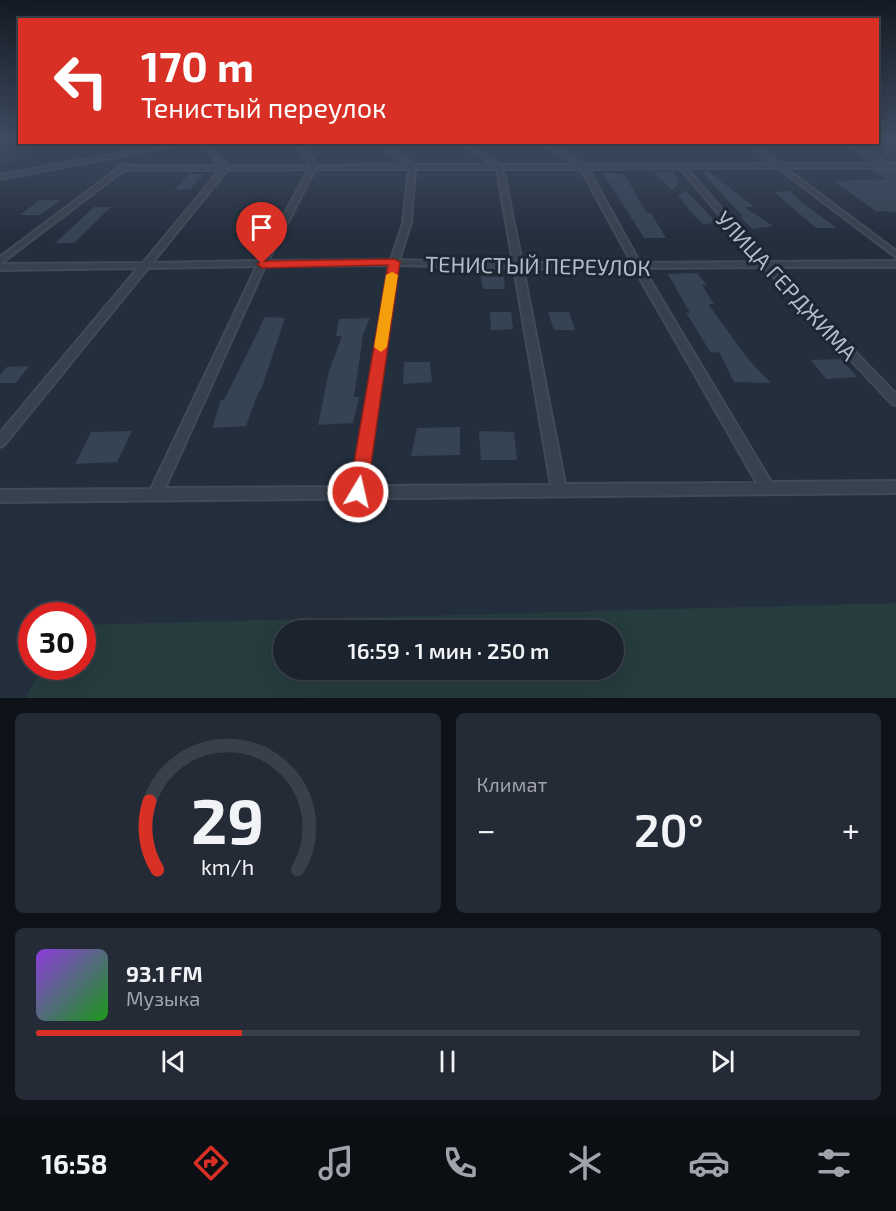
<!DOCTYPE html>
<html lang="ru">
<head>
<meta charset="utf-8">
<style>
  :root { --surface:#1b232e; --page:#242b36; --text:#f1f3f6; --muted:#a0a4aa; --line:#39404a; --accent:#d93025 }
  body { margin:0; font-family:"Exo 2",sans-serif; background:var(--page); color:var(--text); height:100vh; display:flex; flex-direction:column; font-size:22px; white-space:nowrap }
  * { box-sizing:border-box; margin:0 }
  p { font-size:20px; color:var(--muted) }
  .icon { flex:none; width:33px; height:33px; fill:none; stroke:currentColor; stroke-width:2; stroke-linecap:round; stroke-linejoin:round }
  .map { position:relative; height:698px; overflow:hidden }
  .drawer { display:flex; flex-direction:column; gap:15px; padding:15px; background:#0f1319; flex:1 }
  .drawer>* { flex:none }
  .top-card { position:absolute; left:18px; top:18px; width:861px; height:126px; border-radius:0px; box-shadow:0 6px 24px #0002,0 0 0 2px var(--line); background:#d93025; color:#fff; overflow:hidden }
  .speed { position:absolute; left:18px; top:602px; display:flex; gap:12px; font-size:30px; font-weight:700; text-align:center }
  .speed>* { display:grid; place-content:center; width:78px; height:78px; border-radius:50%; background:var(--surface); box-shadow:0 6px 24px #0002,0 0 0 2px var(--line); line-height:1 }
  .speed .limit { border:9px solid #d22; background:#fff; color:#111 }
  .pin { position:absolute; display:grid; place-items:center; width:51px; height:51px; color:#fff; margin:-62px -26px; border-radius:50% 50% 50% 0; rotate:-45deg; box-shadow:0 0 6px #0007 }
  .pin .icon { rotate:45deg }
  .me { position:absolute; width:66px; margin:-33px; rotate:9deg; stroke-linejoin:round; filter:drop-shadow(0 0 4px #0008) }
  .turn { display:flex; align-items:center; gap:21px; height:126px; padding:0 24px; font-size:27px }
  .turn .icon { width:78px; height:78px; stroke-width:2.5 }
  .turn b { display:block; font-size:42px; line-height:51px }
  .big { font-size:45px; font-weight:600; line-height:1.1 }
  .drawer .tile { flex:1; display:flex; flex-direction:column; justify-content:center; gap:9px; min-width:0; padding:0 21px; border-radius:9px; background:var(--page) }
  .drawer .dial { align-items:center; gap:0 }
  .dial svg { height:156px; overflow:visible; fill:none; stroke:var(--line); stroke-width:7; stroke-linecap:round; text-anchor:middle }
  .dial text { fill:var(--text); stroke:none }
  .song { display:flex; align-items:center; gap:18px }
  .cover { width:72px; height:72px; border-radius:9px; background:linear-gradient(135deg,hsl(270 70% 55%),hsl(120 70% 35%)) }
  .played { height:6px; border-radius:3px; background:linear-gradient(90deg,var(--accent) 25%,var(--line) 25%) }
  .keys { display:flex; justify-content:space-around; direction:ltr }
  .heat { display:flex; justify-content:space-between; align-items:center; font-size:33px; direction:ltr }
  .drawer .tiles { flex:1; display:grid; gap:15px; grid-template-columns:1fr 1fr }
  .tile:last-child { grid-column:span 2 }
  .trip { position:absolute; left:273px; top:620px; width:351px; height:60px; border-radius:30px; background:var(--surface); box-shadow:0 6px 24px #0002,0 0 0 2px var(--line); font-weight:600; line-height:60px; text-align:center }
  .menu { display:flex; height:96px; justify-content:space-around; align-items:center; background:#0b0e12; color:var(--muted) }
  .menu .icon { width:42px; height:42px }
  .menu .active { color:var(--accent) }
  .menu b { font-size:27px; color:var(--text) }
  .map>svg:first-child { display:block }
  .green { fill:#263c3f; fill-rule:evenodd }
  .building { fill:#364354 }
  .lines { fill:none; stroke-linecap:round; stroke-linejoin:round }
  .minor-casing { stroke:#414a57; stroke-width:4 }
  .minor { fill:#38414e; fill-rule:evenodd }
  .route { fill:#d93025; stroke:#8d1f18; stroke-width:1.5 }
  .slow { fill:#f59e0b }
  .labels { text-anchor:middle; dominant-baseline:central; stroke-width:6; stroke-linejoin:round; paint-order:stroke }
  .street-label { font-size:22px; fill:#b4bcc9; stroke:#1d2633 }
</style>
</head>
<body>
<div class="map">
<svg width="896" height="698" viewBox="0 0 896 698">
  <rect width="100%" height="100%" fill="#242f3e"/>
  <path class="green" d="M896 603V698H26L42 666H82L83 625ZM284 630H614V669H284Z"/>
  <path class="building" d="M707 170 754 207H744L773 226 753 229 740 217H743L703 173Z
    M870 170H896V212L876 211 833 181 886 179Z
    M653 172H673L679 183 672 190Z
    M603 173 624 174 647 213H651L666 238H644Z
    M189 174H203L190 189 174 190Z
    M685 190 717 223 703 224 693 214 678 196Z
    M790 191 805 205 837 228H816L774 192Z
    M39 200H61L40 215H20Z
    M94 207H111L74 243H55Z
    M697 273 707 285H702L714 304H708L748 359 771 383 734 382 719 352 711 353 686 313H690L668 274Z
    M481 276 504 277 505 289H483Z
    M490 312H511L513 329 491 330Z
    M548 312H569L575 330H554Z
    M265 317 285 318 261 390 259 391 246 426 212 428 221 400H224Z
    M370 318 363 335 354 397H359L353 423 318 425 329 371 342 336H336L339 319Z
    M841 359 857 377 826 379 811 360Z
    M404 362H430L432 382 403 384Z
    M29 366 16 383H0V375L7 367Z
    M460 427V455L411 456 417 428Z
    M132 431 117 462 75 464 91 432Z
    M479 431 514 432 517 460H481Z"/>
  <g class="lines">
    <defs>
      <path id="minor" d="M180 142H194L0 179V175Z
        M202 142H207L227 166H310V163L293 142H298L315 162 316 166 406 165 376 142H382L414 165H493L457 142H464L501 165H577L541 142H548L585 165 773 164 745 142H751L780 164H879L845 142C864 142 877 164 896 164V168H785L896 251V257L778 168H686L768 262 896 261V267H773L896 394V405L892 404 764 267 643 268 771 482 896 481V493L0 502V490L151 489 257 266 148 268 4 445 0 447V433L138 268 0 270V264L143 263 220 170H124L0 264V257L124 164H128V166H220ZM680 168 759 262 640 263 588 169ZM309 169 259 261 152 263 227 170ZM315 169H409L403 223 391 260 268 261ZM415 169H497L513 263 399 260 411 223ZM503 169H581L632 263H522ZM389 265 352 487 165 488 265 266ZM398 265 514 268 551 485 366 486ZM634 268 757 483 565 484 523 269Z"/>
    </defs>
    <use href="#minor" class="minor-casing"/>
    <use href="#minor" class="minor"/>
  </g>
  <linearGradient id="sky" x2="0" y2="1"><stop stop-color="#141a22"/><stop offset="0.59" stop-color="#3f4d63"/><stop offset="1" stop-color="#3f4d63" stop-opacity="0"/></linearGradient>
  <rect width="896" height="237" fill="url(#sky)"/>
  <path class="route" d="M394 259 400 262 367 492 364 498 358 500 351 498 349 492 388 265 262 268 257 264 262 261Z"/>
  <path class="slow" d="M392 272 398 275 387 347 381 352 374 347 386 275Z"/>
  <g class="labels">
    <g class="street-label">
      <text transform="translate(538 265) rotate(1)">ТЕНИСТЫЙ ПЕРЕУЛОК</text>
      <text transform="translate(787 285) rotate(47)">УЛИЦА ГЕРДЖИМА</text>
    </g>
  </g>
</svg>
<div class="speed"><div class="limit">30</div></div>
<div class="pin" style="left:262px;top:264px;background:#d93025"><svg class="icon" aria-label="arrive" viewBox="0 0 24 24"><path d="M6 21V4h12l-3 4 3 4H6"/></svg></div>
<svg class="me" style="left:358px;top:492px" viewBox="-20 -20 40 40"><circle r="17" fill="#d93025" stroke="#fff" stroke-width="3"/><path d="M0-11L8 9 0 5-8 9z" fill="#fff"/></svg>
<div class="trip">16:59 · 1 мин · 250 m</div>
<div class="top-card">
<div class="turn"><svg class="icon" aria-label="left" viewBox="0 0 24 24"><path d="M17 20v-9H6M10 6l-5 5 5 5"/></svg><div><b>170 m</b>Тенистый переулок</div></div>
</div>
</div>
<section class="drawer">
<div class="tiles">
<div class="tile dial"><svg viewBox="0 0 100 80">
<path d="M14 69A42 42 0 1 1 86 69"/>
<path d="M14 69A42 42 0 0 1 10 34" stroke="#d93025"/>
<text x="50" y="56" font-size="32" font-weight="700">29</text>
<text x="50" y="72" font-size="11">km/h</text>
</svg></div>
<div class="tile"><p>Климат</p>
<div class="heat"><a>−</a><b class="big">20°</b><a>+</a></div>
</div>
<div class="tile">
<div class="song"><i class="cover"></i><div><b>93.1 FM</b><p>Музыка</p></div></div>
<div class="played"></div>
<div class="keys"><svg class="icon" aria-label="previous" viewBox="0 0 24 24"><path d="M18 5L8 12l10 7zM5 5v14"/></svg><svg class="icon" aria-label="pause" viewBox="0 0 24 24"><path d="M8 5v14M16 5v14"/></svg><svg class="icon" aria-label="next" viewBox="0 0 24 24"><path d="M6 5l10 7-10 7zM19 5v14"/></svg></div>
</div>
</div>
</section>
<nav class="menu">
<b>16:58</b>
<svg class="icon active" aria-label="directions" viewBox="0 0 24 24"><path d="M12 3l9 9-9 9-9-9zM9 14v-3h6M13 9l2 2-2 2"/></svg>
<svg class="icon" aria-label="music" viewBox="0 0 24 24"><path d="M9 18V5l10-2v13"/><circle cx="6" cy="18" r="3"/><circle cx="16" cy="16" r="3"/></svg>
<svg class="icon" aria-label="phone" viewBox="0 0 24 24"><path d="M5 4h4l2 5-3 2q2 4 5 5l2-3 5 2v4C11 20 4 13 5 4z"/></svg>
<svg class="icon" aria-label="climate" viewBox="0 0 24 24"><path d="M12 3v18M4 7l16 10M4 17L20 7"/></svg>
<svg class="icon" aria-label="car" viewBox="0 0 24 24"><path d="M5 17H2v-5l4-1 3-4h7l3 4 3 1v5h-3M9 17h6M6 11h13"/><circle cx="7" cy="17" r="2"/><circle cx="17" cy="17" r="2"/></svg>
<svg class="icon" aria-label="filters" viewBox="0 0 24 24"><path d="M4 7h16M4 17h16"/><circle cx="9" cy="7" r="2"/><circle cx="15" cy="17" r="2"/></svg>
</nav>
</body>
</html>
